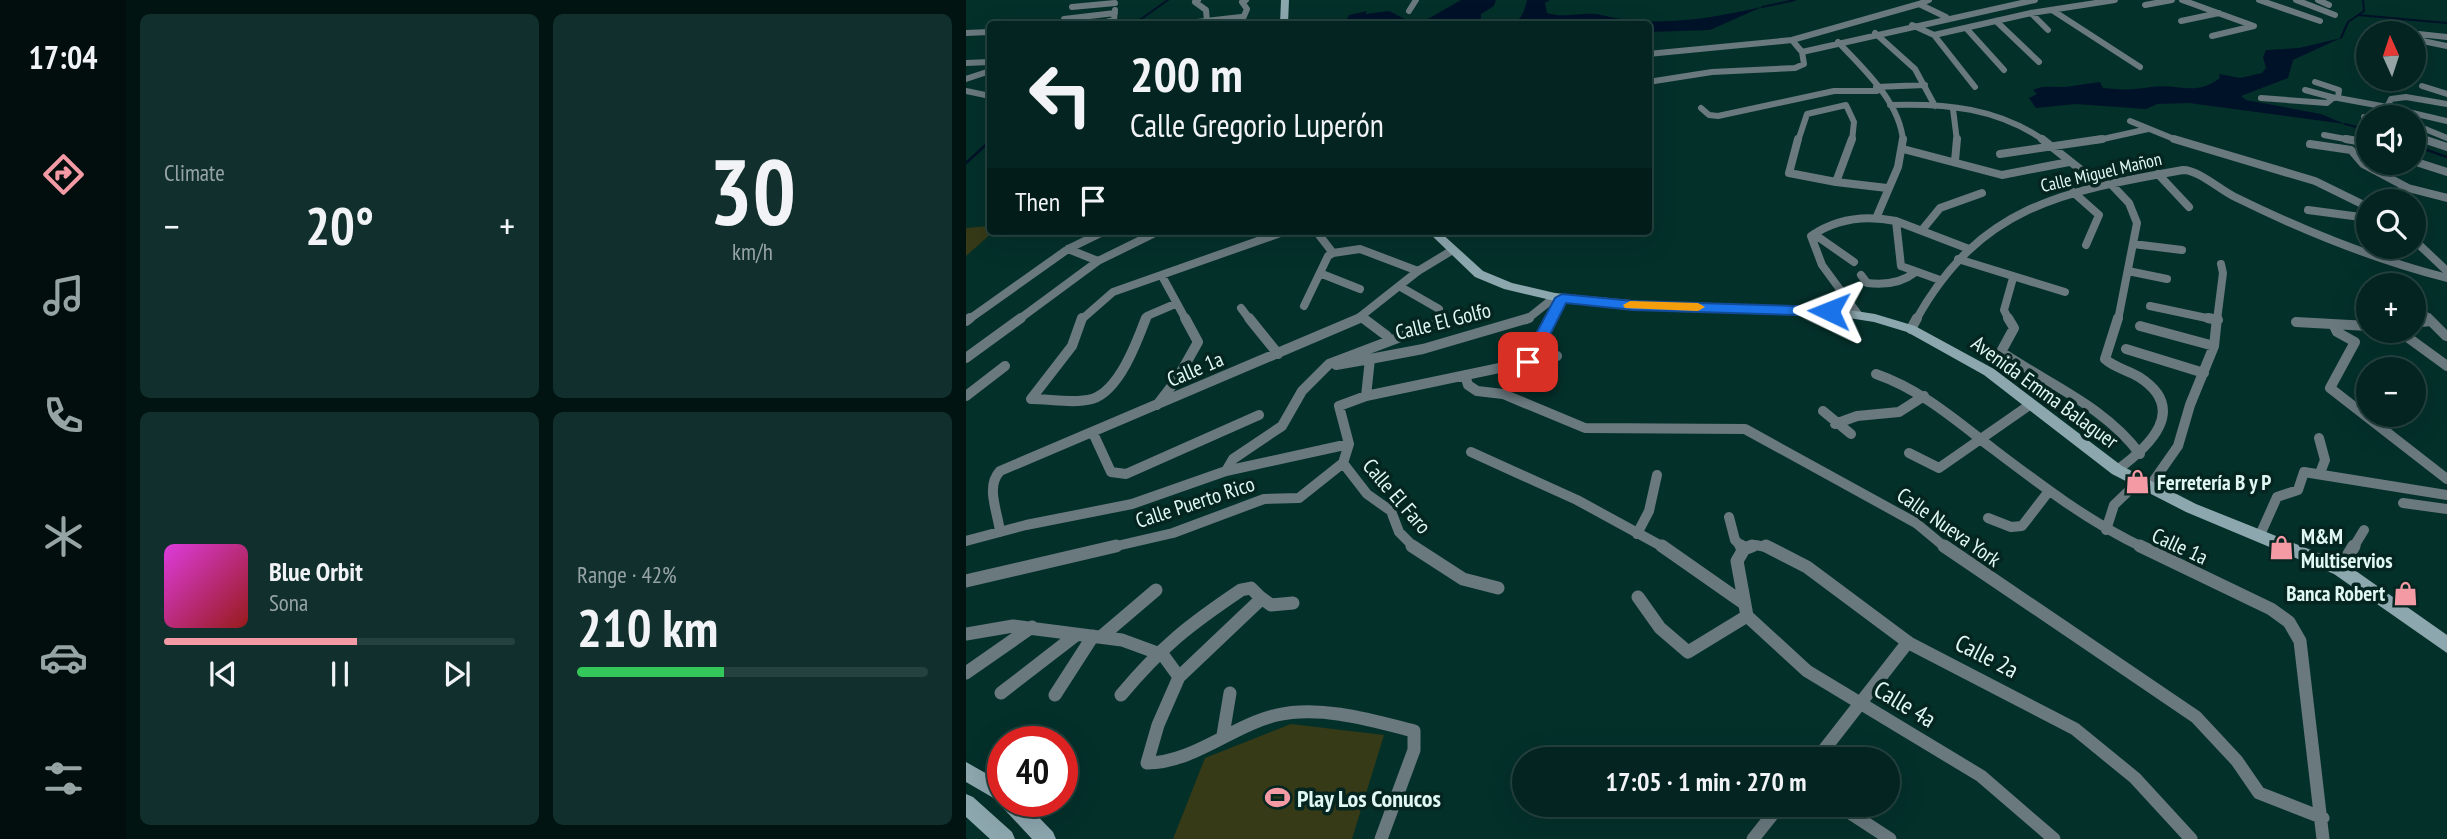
<!DOCTYPE html>
<html lang="en">
<head>
<meta charset="utf-8">
<style>
  :root { --surface:#032420; --page:#11302d; --text:#f1f3f6; --muted:#97a4a5; --line:#24413e; --accent:#f49aa4 }
  body { margin:0; font-family:"PT Sans Narrow",sans-serif; background:var(--page); color:var(--text); height:100vh; display:flex; flex-direction:column; font-size:26px; white-space:nowrap }
  * { box-sizing:border-box; margin:0 }
  p { font-size:23px; color:var(--muted) }
  .icon { flex:none; width:38px; height:38px; fill:none; stroke:currentColor; stroke-width:2; stroke-linecap:round; stroke-linejoin:round }
  .map { position:relative; flex:1; overflow:hidden }
  .details { display:flex; flex-direction:column; gap:14px; padding:14px; background:#021412; width:840px }
  .details>* { flex:none }
  .guide { position:absolute; left:21px; top:21px; width:665px; height:214px; border-radius:7px; box-shadow:0 7px 28px #0002,0 0 0 2px var(--line); background:#032420; color:var(--text); overflow:hidden }
  .needle { width:46px; rotate:357deg }
  .fabs { position:absolute; left:1390px; top:21px; display:grid; gap:14px }
  .fabs a { display:grid; place-items:center; width:70px; height:70px; border-radius:50%; background:var(--surface); box-shadow:0 7px 28px #0002,0 0 0 2px var(--line); font-size:35px }
  .speed { position:absolute; left:21px; top:726px; display:flex; gap:14px; font-size:35px; font-weight:700; text-align:center }
  .speed>* { display:grid; place-content:center; width:91px; height:91px; border-radius:50%; background:var(--surface); box-shadow:0 7px 28px #0002,0 0 0 2px var(--line); line-height:1 }
  .speed .limit { border:10px solid #d22; background:#fff; color:#111 }
  .pin { position:absolute; display:grid; place-items:center; width:60px; height:60px; color:#fff; margin:-30px; border-radius:14px; box-shadow:0 4px 10px #0006 }
  .me { position:absolute; width:77px; margin:-38px; rotate:272deg; stroke-linejoin:round; filter:drop-shadow(0 0 5px #0008) }
  .turn { display:flex; align-items:center; gap:24px; height:147px; padding:0 28px; font-size:32px }
  .turn .icon { width:91px; height:91px; stroke-width:2.5 }
  .turn b { display:block; font-size:49px; line-height:60px }
  .then { display:flex; align-items:center; height:66px; padding:0 28px; background:#0003; gap:14px; font-size:26px }
  .big { font-size:52px; font-weight:700; line-height:1.1 }
  .details .tile { flex:1; display:flex; flex-direction:column; justify-content:center; gap:10px; min-width:0; padding:0 24px; border-radius:10px; background:var(--page) }
  .details .dial { align-items:center; gap:0 }
  .dial b { font-size:91px; line-height:1 }
  .song { display:flex; align-items:center; gap:21px }
  .cover { width:84px; height:84px; border-radius:10px; background:linear-gradient(135deg,hsl(300 70% 55%),hsl(0 70% 35%)) }
  .played { height:7px; border-radius:4px; background:linear-gradient(90deg,var(--accent) 55%,var(--line) 55%) }
  .keys { display:flex; justify-content:space-around; direction:ltr }
  .heat { display:flex; justify-content:space-between; align-items:center; font-size:38px; direction:ltr }
  .charge { height:10px; border-radius:5px; background:linear-gradient(90deg,#34c759 42%,var(--line) 0) }
  .details .tiles { flex:1; display:grid; gap:14px; grid-template-columns:repeat(2,1fr) }
  .trip { position:absolute; left:546px; top:747px; width:388px; height:70px; border-radius:35px; background:var(--surface); box-shadow:0 7px 28px #0002,0 0 0 2px var(--line); font-weight:700; line-height:70px; text-align:center }
  main { display:flex; flex:1; min-height:0 }
  .menu { display:flex; flex-direction:column; width:126px; justify-content:space-around; align-items:center; background:#010e0d; color:var(--muted) }
  .menu .icon { width:49px; height:49px }
  .menu .on { color:var(--accent) }
  .menu b { font-size:32px; color:var(--text) }
  .map>svg:first-child { display:block }
  .green { fill:#363a17 }
  .water { fill:#001228 }
  .lines { fill:none; stroke-linecap:round; stroke-linejoin:round }
  .stream-far1 { stroke:#001228; stroke-width:2 }
  .stream { stroke:#001228; stroke-width:2.5 }
  .street-far3 { stroke:#69797e; stroke-width:6 }
  .street-far2 { stroke:#69797e; stroke-width:8 }
  .street-far1 { stroke:#69797e; stroke-width:10 }
  .street { stroke:#69797e; stroke-width:13 }
  .secondary { fill:#8da7af; fill-rule:evenodd }
  .route { fill:#1a73e8; stroke:#114b97; stroke-width:2 }
  .slow { fill:#f59e0b }
  .labels { text-anchor:middle; dominant-baseline:central; stroke-width:7; stroke-linejoin:round; paint-order:stroke }
  .far-street-label { font-size:18px; fill:#e1f7f3; stroke:#052520 }
  .street-label { font-size:21px; fill:#e1f7f3; stroke:#052520 }
  .poi-label { font-size:21px; font-weight:bold; fill:#e1f7f3; stroke:#052520; text-anchor:start }
  .near-street-label { font-size:24px; fill:#e1f7f3; stroke:#052520 }
  .near-poi-label { font-size:24px; font-weight:bold; fill:#e1f7f3; stroke:#052520; text-anchor:start }
</style>
</head>
<body>
<main>
<nav class="menu">
<b>17:04</b>
<svg class="icon on" aria-label="directions" viewBox="0 0 24 24"><path d="M12 3l9 9-9 9-9-9zM9 14v-3h6M13 9l2 2-2 2"/></svg>
<svg class="icon" aria-label="music" viewBox="0 0 24 24"><path d="M9 18V5l10-2v13"/><circle cx="6" cy="18" r="3"/><circle cx="16" cy="16" r="3"/></svg>
<svg class="icon" aria-label="phone" viewBox="0 0 24 24"><path d="M5 4h4l2 5-3 2q2 4 5 5l2-3 5 2v4C11 20 4 13 5 4z"/></svg>
<svg class="icon" aria-label="climate" viewBox="0 0 24 24"><path d="M12 3v18M4 7l16 10M4 17L20 7"/></svg>
<svg class="icon" aria-label="car" viewBox="0 0 24 24"><path d="M5 17H2v-5l4-1 3-4h7l3 4 3 1v5h-3M9 17h6M6 11h13"/><circle cx="7" cy="17" r="2"/><circle cx="17" cy="17" r="2"/></svg>
<svg class="icon" aria-label="filters" viewBox="0 0 24 24"><path d="M4 7h16M4 17h16"/><circle cx="9" cy="7" r="2"/><circle cx="15" cy="17" r="2"/></svg>
</nav>
<section class="details">
<div class="tiles">
<div class="tile"><p>Climate</p>
<div class="heat"><a>−</a><b class="big">20°</b><a>+</a></div>
</div>
<div class="tile dial"><b>30</b><p>km/h</p></div>
<div class="tile">
<div class="song"><i class="cover"></i><div><b>Blue Orbit</b><p>Sona</p></div></div>
<div class="played"></div>
<div class="keys"><svg class="icon" aria-label="previous" viewBox="0 0 24 24"><path d="M18 5L8 12l10 7zM5 5v14"/></svg><svg class="icon" aria-label="pause" viewBox="0 0 24 24"><path d="M8 5v14M16 5v14"/></svg><svg class="icon" aria-label="next" viewBox="0 0 24 24"><path d="M6 5l10 7-10 7zM19 5v14"/></svg></div>
</div>
<div class="tile"><p>Range · 42%</p><b class="big">210 km</b><div class="charge"></div></div>
</div>
</section>
<div class="map">
<svg width="1481" height="839" viewBox="0 0 1481 839">
  <rect width="100%" height="100%" fill="#04302a"/>
  <path class="green" d="M24 226V231H28L0 256V228Z
    M325 724 418 735 386 839H207L239 758Z"/>
  <path class="water" d="M495 0H530L528 6 515 14V20L511 22 515 24H453Z
    M561 0H584L579 3 581 13C599 19 618 11 635 15 689 28 741 19 796 7L744 30 683 32 682 24H527C551 21 555 25 561 0Z
    M401 11 399 14 423 11 449 24H408L403 20 381 19 383 15Z
    M1375 38 1327 60 1322 78 1275 96 1280 100 1355 114 1379 124 1223 103 1191 104 1180 109 1109 104 1070 108 1063 98 1071 94 1067 90C1081 84 1092 89 1106 86 1116 85 1123 83 1134 82L1137 88C1156 90 1167 90 1185 87 1213 83 1229 97 1254 78L1253 74 1274 78 1296 73 1300 68 1297 57 1300 50 1333 48Z"/>
  <g class="lines">
    <path class="stream-far1" d="M796 7 829 0
      M1392 15 1481 23
      M168 24 202 0
      M1375 38 1382 22 1398 11 1397 0
      M1379 124 1402 130"/>
    <path class="stream" d="M1447 145 1481 157
      M0 163 24 141"/>
    <path class="street-far3" d="M232 0 229 2 240 10 241 21
      M963 0 953 4 980 17
      M1216 0 1288 26 1246 36
      M1293 0 1354 21
      M1330 0 1369 15
      M1352 0 1363 5
      M1179 5 1206 0
      M106 7 149 3
      M1086 10 1174 67
      M443 11 450 0
      M1065 13 1082 30
      M98 19 149 13
      M1030 21 1073 62
      M1215 21 1253 13
      M275 23 281 9 276 2 280 0
      M132 24 148 20 149 10
      M213 24 275 17
      M946 25 968 35 1065 13 1149 0
      M1000 28 1038 70
      M0 33 24 32
      M909 33 949 69 969 106
      M1443 33 1481 37
      M968 35 1009 87
      M1447 39 1481 46
      M826 40 953 4
      M872 42C897 68 934 102 937 141
      M836 52 1069 0
      M682 54 826 40 836 52 838 64 829 68 746 72 682 82
      M0 63 24 62
      M0 79 24 71
      M1349 82 1373 90 1372 98 1421 107
      M1456 86 1481 94
      M910 87 959 85
      M1339 90 1369 98
      M0 91 24 96
      M1295 98 1361 103 1367 98
      M1481 104 1440 97 1425 99 1421 107 1481 121
      M924 105C980 103 1032 108 1079 141
      M735 108 743 115 752 116 868 91H911
      M987 109 991 141
      M1398 117 1402 118
      M1164 121 1213 141
      M1447 124 1481 138
      M1358 135 1390 141
      M1447 136 1462 141
      M832 141 841 114 880 105 888 122 886 141
      M1128 141 1182 129"/>
    <path class="street-far2" d="M832 139 823 173 870 182
      M1076 139 1134 185
      M1208 139 1349 181 1402 207
      M1380 139 1402 143
      M1457 139 1481 147
      M1344 144 1385 150 1397 164 1442 188
      M937 149 1036 175 1103 162
      M1034 154 1136 139
      M989 161 991 139
      M1447 161 1481 172
      M1192 174 1223 207
      M870 182 921 188
      M870 182 886 139
      M1144 183 1163 203 1171 223 1152 320
      M1107 192 1133 215 1120 245
      M1406 201 1442 188 1481 198
      M1342 210 1402 218
      M24 213V220
      M911 216 932 167 937 139
      M956 230 974 208 1016 193
      M350 231 367 253
      M848 234 888 262
      M1447 239 1481 271
      M1167 244 1216 250
      M102 249 132 261
      M367 253 394 249 452 271
      M992 259 1099 292
      M1162 271 1201 279
      M356 274 394 289
      M895 275 901 283C918 285 934 284 948 273
      M196 276 220 320
      M974 280 935 266 930 221 1003 249
      M433 286 473 309
      M338 306 362 256 367 253
      M1184 306 1250 320
      M275 308 284 320
      M1453 309 1464 320
      M892 314 856 265 845 236C871 218 900 215 930 221
      M396 317 399 320
      M2 320 102 249 139 231
      M52 320 132 261 193 231
      M115 320 147 292 320 231
      M180 320 181 316 209 304
      M390 320 452 271 485 251
      M560 320 589 297
      M585 320 596 298
      M950 320C1014 205 1098 191 1217 170 1233 170 1254 190 1269 197 1338 231 1407 259 1481 278
      M1043 320 1038 310 1047 278
      M1251 320 1257 273 1255 264"/>
    <path class="street-far1" d="M116 318 106 346 65 399C84 399 108 404 126 399 153 391 171 342 180 318
      M283 318 312 354
      M397 318 421 336
      M1042 318 1048 328 1036 350 1038 354C1086 386 1139 407 1174 454
      M1242 318 1252 320
      M1462 318 1480 336
      M0 321 4 318
      M1330 322 1402 326
      M1447 323 1464 321
      M1174 326 1248 346
      M1368 326 1371 332 1389 342 1364 388 1481 479
      M945 329 951 318
      M1433 331 1481 366
      M1160 349 1238 373
      M0 358 55 318
      M562 362 591 356
      M370 365 404 359
      M910 374C953 389 986 417 1022 445 1072 483 1121 521 1178 548
      M499 375 502 385 511 391 537 394 619 428 779 429 950 523 980 548
      M0 396 39 366
      M400 396 404 359 457 349 563 318
      M191 405 211 379 232 342 219 318
      M857 411 885 434
      M869 424 891 416 933 412 958 396
      M127 433 145 472 160 474 293 415
      M1353 438 1359 460 1354 473
      M505 452 611 500 699 548
      M943 453 973 468 1065 404
      M377 463 401 494 425 511 433 532 449 548
      M1151 470C1184 446 1223 409 1173 377 1162 370 1149 368 1139 359L1152 318
      M260 471 267 459 316 426 336 391 363 364 466 325
      M1184 486 1212 446 1224 405 1248 346 1251 318
      M1437 503 1481 509
      M763 517 769 540 777 548
      M1022 518 1045 527 1056 526 1083 491
      M1140 530 1148 505 1174 480
      M34 532C32 512 19 487 34 471L394 318
      M671 534 683 511 691 475
      M1294 535 1311 497 1332 490 1338 472 1481 495
      M0 541 60 525 166 504 260 471 383 444
      M142 548 207 533 298 499 333 498 377 463 383 444 373 406 400 396 562 362 585 318
      M781 548 789 545 806 548
      M1387 548 1398 530"/>
    <path class="street" d="M446 546 497 579 532 588
      M696 546 776 602
      M775 546 778 549
      M800 546 841 567 943 643 1109 729 1169 778 1225 839
      M978 546 1230 717 1271 761 1293 793 1357 818
      M1174 546 1305 609 1323 622 1334 641 1357 839
      M778 549 786 546
      M778 549 771 561 781 616 841 671 1015 776 1088 839
      M1374 569 1388 546
      M0 581 150 546
      M294 597 305 605 327 603
      M672 597 694 628 722 652 781 616
      M0 634 47 626 156 640 197 655 213 677 192 725 181 763C227 763 267 725 311 715 355 705 405 720 448 731V750L415 839
      M136 636 190 590
      M0 673 66 627
      M35 693 110 635
      M89 695 127 636
      M155 695C196 646 223 625 275 590L285 588 294 597 292 602 213 677
      M257 735 264 693
      M850 760 942 642
      M872 805 924 839
      M787 839 814 805"/>
    <path class="secondary" d="M315 0H323L322 24H314Z
      M461 231H473L517 271 546 283 589 293 685 302 870 308 909 314 949 326 1028 369 1156 466 1230 504 1380 564 1481 635V653L1368 574 1220 512 1146 474 1018 375 941 332 908 322 870 316 685 310 589 301 538 289 509 277Z
      M0 762 37 783V802H58L87 832 90 839H66L38 809 36 803 0 782Z
      M0 794 7 797 46 832 49 839H24L0 817Z"/>
  </g>
  <path class="route" d="M596 294 667 301 863 307 870 311 863 316 667 310 600 303 568 366H557L555 362 589 298Z"/>
  <path class="slow" d="M664 301 732 303 739 307 732 311 659 308 657 305Z"/>
  <defs>
    <symbol id="shop-bare" viewBox="-9 -9 18 18"><path d="M-5-2.5h2.3a2.7 3.5 0 0 1 5.4 0H5L5.5 6h-11ZM-1.5-2.5h3a1.5 2.3 0 0 0-3 0Z" fill="#f49aa4" stroke="#052520" stroke-width="2.5" paint-order="stroke"/></symbol>
    <symbol id="stadium-bare" viewBox="-9 -9 18 18"><path d="M0-5a6.5 5 0 1 0 0 10a6.5 5 0 1 0 0-10ZM-3.5-1.8h7v3.6h-7Z" fill="#f49aa4" stroke="#052520" stroke-width="2.5" paint-order="stroke"/></symbol>
  </defs>
  <g fill-rule="evenodd">
    <use href="#shop-bare" x="1154" y="464" width="35" height="35"/>
    <use href="#shop-bare" x="1298" y="530" width="35" height="35"/>
    <use href="#shop-bare" x="1422" y="576" width="35" height="35"/>
    <use href="#stadium-bare" x="294" y="780" width="35" height="35"/>
  </g>
  <g class="labels">
    <g class="far-street-label">
      <text transform="translate(1135 172) rotate(-13)">Calle Miguel Mañon</text>
    </g>
    <g class="street-label">
      <text transform="translate(477 321) rotate(-14)">Calle El Golfo</text>
      <text transform="translate(229 369) rotate(-23)">Calle 1a</text>
      <text transform="translate(1079 392) rotate(36)">Avenida Emma Balaguer</text>
      <text transform="translate(431 496) rotate(49)">Calle El Faro</text>
      <text transform="translate(229 502) rotate(-18)">Calle Puerto Rico</text>
      <text transform="translate(983 527) rotate(35)">Calle Nueva York</text>
      <text transform="translate(1214 546) rotate(25)">Calle 1a</text>
    </g>
    <g class="poi-label">
      <text x="1191" y="482">Ferretería B y P</text>
      <text x="1335" y="536">M&amp;M<tspan x="1335" dy="24">Multiservios</tspan></text>
      <text x="1419" y="593" text-anchor="end">Banca Robert</text>
    </g>
    <g class="near-street-label">
      <text transform="translate(1021 656) rotate(27)">Calle 2a</text>
      <text transform="translate(939 704) rotate(31)">Calle 4a</text>
    </g>
    <g class="near-poi-label">
      <text x="331" y="798">Play Los Conucos</text>
    </g>
  </g>
</svg>
<div class="fabs">
<a><svg class="needle" viewBox="-14 -14 28 28"><path d="M0-13l5 13h-10z" fill="#e53935"/><path d="M0 13l5-13h-10z" fill="#97a4a5"/></svg></a>
<a><svg class="icon" aria-label="sound" viewBox="0 0 24 24"><path d="M4 9h4l5-4v14l-5-4H4zM17 9q2 3 0 6"/></svg></a>
<a><svg class="icon" aria-label="search" viewBox="0 0 24 24"><circle cx="10" cy="10" r="6"/><path d="M15 15l6 6"/></svg></a>
<a>+</a>
<a>−</a>
</div>
<div class="speed"><div class="limit">40</div></div>
<div class="pin" style="left:562px;top:362px;background:#d93025"><svg class="icon" aria-label="arrive" viewBox="0 0 24 24"><path d="M6 21V4h12l-3 4 3 4H6"/></svg></div>
<svg class="me" style="left:863px;top:311px" viewBox="-20 -20 40 40"><path d="M0-17L14 15 0 8-14 15z" fill="#1a73e8" stroke="#fff" stroke-width="4"/></svg>
<div class="trip">17:05 · 1 min · 270 m</div>
<div class="guide">
<div class="turn"><svg class="icon" aria-label="left" viewBox="0 0 24 24"><path d="M17 20v-9H6M10 6l-5 5 5 5"/></svg><div><b>200 m</b>Calle Gregorio Luperón</div></div>
<div class="then">Then<svg class="icon" aria-label="arrive" viewBox="0 0 24 24"><path d="M6 21V4h12l-3 4 3 4H6"/></svg></div>
</div>
</div>
</main>
</body>
</html>
